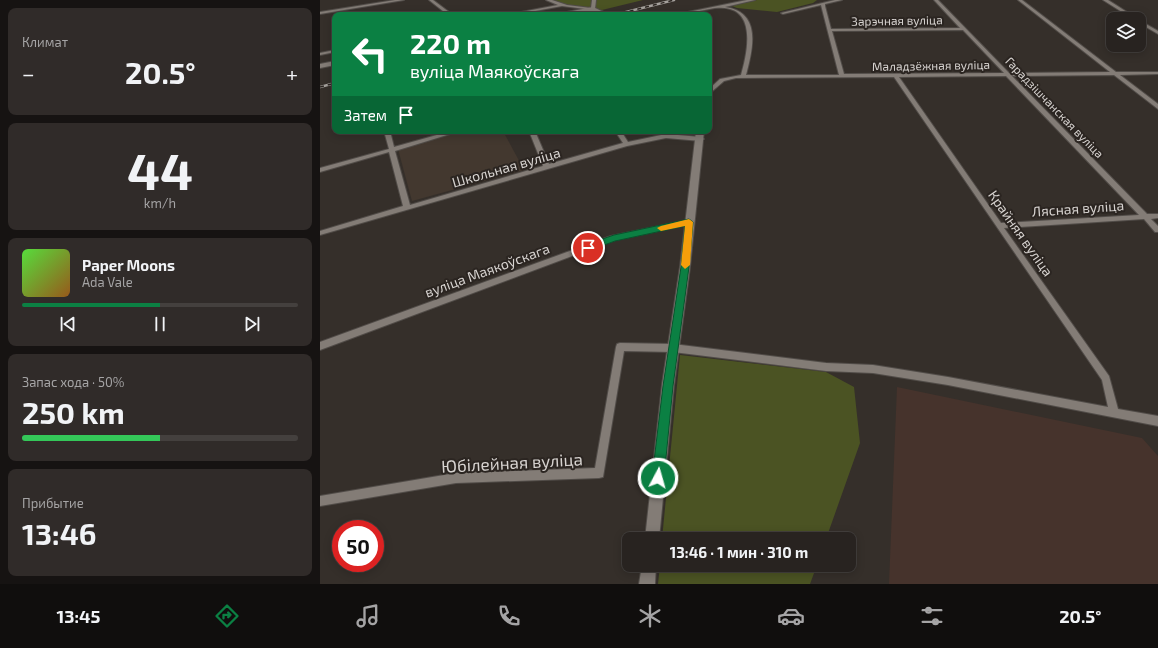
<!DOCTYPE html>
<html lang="ru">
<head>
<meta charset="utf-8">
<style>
  :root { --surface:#282320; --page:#302b29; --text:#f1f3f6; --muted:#a5a4a5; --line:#44403e; --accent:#0b8043 }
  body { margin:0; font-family:"Exo 2",sans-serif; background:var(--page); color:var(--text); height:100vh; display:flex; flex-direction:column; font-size:15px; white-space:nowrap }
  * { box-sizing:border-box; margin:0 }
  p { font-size:13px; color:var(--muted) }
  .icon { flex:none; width:22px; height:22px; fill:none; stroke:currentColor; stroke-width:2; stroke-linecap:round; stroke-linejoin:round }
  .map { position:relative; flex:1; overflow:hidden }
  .details { display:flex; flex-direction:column; gap:8px; padding:8px; background:#161312; width:320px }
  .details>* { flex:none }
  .hud { position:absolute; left:12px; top:12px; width:380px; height:122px; border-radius:8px; box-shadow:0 2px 10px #0003,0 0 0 1px var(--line); background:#0b8043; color:#fff; overflow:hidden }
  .tools { position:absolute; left:786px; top:12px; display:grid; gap:8px }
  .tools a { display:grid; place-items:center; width:40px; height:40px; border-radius:8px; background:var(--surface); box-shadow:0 2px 10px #0003,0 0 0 1px var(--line); font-size:20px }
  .speed { position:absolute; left:12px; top:520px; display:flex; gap:8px; font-size:20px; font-weight:700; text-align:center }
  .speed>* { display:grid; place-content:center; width:52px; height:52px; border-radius:50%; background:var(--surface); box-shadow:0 2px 10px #0003,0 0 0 1px var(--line); line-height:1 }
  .speed .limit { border:6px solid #d22; background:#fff; color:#111 }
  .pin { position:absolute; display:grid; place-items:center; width:34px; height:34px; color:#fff; margin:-17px; border:2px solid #fff; border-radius:50%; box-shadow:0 1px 4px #0007 }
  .me { position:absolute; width:44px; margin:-22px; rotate:6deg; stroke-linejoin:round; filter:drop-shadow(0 0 3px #0008) }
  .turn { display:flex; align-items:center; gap:14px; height:84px; padding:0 12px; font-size:18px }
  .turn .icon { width:52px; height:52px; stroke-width:2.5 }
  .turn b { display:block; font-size:28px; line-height:34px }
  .then { display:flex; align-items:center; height:38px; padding:0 12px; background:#0003; gap:8px; font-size:15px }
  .big { font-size:30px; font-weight:700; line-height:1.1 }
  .details .tile { flex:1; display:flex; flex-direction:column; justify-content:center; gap:6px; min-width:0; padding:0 14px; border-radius:8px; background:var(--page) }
  .details .dial { align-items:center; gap:0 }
  .dial b { font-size:52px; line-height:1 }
  .song { display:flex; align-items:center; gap:12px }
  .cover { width:48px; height:48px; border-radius:6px; background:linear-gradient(135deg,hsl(110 70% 55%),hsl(30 70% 35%)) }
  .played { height:4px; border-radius:2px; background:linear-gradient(90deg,var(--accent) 50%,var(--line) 50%) }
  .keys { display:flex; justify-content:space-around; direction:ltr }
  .heat { display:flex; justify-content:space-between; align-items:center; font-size:22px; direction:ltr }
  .charge { height:6px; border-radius:3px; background:linear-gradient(90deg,#34c759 50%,var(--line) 0) }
  .trip { position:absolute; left:302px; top:532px; width:234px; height:40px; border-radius:8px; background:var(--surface); box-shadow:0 2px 10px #0003,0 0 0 1px var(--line); font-weight:700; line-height:40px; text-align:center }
  .menu { display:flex; height:64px; justify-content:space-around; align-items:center; background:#100e0d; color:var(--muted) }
  .menu .icon { width:28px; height:28px }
  .menu .on { color:var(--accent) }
  .menu b { font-size:18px; color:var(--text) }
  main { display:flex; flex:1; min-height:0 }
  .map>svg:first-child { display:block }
  .built { fill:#43382f }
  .industrial { fill:#46332c }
  .green { fill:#4b5323 }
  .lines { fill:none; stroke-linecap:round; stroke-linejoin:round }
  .minor-casing { stroke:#514c48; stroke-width:2 }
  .secondary-casing { stroke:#514c48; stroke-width:2 }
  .minor { fill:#837c76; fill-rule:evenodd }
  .secondary { fill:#837c76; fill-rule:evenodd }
  .rail-casing { stroke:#a5a19d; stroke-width:2.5 }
  .rail { stroke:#2b2521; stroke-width:1.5; stroke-dasharray:4; stroke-linecap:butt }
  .route { fill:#0b8043; stroke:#07532c }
  .slow { fill:#f59e0b }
  .labels { text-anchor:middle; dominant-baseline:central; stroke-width:4; stroke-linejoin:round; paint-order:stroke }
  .far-street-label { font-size:12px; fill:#d7d3d0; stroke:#2b2521 }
  .street-label { font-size:14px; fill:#d7d3d0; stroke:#2b2521 }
  .near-street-label { font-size:17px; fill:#d7d3d0; stroke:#2b2521 }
</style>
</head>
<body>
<main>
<section class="details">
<div class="tile"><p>Климат</p>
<div class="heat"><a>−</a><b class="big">20.5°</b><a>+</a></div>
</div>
<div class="tile dial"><b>44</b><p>km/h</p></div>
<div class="tile">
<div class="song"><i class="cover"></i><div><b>Paper Moons</b><p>Ada Vale</p></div></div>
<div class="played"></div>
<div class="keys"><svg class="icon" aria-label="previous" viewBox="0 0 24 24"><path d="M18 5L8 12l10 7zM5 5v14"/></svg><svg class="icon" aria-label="pause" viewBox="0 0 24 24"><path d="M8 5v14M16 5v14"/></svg><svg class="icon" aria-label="next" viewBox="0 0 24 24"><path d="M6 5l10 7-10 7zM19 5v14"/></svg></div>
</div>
<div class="tile"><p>Запас хода · 50%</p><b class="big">250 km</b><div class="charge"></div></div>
<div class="tile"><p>Прибытие</p><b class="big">13:46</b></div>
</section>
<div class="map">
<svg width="838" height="584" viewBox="0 0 838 584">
  <rect width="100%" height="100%" fill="#352f2a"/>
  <path class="built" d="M145 131H183L204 170 92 201 78 149Z"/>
  <path class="industrial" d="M577 387 822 438 838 456V584H569Z"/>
  <path class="green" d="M231 0H323L282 10 245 5Z
    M437 0H497L493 3 457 12 417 8 412 6Z
    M360 355 506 372 534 387 540 443 506 539H342Z
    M340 565H497L490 584H338Z"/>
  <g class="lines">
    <defs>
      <path id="minor" d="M75 0H84L0 14V12Z
        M109 0H113L133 15H128Z
        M226 0H232L247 5 271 8 272 0H276L275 9 273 10 242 6 194 15H185L238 5Z
        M427 0H435L405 7C442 12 433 49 426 75H519L501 5 463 14 461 13 515 0H522L505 4V6L511 29 640 28 614 0H618L689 73 790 72 698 0H702L796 72H838V74L800 75 838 104V109L794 75 692 76 827 214H838V218L831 219 838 226V232H835L824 219 684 228 789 376 798 409 838 416V426L628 385 553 373 506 371 353 352 304 351 283 477 279 478 136 483 0 506V496L136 473 275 468 296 347 297 344 300 343 353 344 506 363 553 365 628 377 788 407 782 380 574 77 416 78 404 81 389 94V89L400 79 421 75C428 51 438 3 395 8 381 10 368 15 353 15ZM643 30 684 73 524 74 512 31ZM686 76 819 215 681 223 579 77Z
        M783 0H788L818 19H813Z
        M819 20 838 31V34L819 23Z
        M15 50V52L0 55V53Z
        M64 131H70L74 147 131 131H140L75 151 90 205 223 166 209 131H215L229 164 303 143 295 131H301L308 142 346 134 381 137 384 139 381 141 346 138 307 146 0 235V231L83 206 69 152 0 172V168L69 149Z
        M369 220 373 222 371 224 295 240 0 350V342L291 236Z"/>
      <path id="secondary" d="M273 7 290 15C283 15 277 11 271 11 258 11 245 15 231 15Z
        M15 61V65L0 68V64Z
        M376 131H384L370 267 354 385 339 539H325L342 385 360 267Z
        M322 565H336L335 584H319Z"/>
    </defs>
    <use href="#minor" class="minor-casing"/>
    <use href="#secondary" class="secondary-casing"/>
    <use href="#minor" class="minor"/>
    <use href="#secondary" class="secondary"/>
    <defs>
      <path id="rail" d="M294 15 354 0
        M0 87 15 83"/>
    </defs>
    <use href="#rail" class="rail-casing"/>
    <use href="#rail" class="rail"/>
  </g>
  <path class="route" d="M369 219 373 222 369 267 353 386 344 478 342 482 338 484 334 482 332 478 343 386 361 267 365 226 295 241 268 251 264 248 265 245 294 235Z"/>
  <path class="slow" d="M369 219 373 222 370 265 365 269 361 265 365 226 341 231 337 228 341 226Z"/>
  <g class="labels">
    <g class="far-street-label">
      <text transform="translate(577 20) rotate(-1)">Зарэчная вуліца</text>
      <text transform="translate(611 65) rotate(-1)">Маладзёжная вуліца</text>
      <text transform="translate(735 107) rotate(46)">Гарадзішчанская вуліца</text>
    </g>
    <g class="street-label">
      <text transform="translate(186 167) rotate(-16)">Школьная вуліца</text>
      <text transform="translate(758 208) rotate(-4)">Лясная вуліца</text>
      <text transform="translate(701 233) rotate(55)">Крайняя вуліца</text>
      <text transform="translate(167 270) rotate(-20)">вуліца Маякоўскага</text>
    </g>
    <g class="near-street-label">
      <text transform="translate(192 462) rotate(-3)">Юбілейная вуліца</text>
    </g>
  </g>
</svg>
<div class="tools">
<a><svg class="icon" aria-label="layers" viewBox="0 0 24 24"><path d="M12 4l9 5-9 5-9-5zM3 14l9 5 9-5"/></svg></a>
</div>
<div class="speed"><div class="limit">50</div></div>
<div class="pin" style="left:268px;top:248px;background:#d93025"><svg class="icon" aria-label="arrive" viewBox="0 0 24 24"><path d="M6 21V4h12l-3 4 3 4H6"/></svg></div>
<svg class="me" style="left:338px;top:478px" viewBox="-20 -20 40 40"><circle r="17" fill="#0b8043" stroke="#fff" stroke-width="3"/><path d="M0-11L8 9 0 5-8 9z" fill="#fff"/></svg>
<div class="trip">13:46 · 1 мин · 310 m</div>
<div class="hud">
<div class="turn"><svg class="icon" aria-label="left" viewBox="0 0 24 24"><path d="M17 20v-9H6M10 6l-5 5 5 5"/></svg><div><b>220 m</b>вуліца Маякоўскага</div></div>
<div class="then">Затем<svg class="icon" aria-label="arrive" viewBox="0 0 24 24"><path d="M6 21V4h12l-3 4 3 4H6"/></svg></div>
</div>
</div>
</main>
<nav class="menu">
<b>13:45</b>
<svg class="icon on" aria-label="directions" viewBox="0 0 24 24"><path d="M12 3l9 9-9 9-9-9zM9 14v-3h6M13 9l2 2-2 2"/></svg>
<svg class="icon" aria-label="music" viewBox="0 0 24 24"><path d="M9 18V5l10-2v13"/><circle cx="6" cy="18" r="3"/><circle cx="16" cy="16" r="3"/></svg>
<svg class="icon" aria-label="phone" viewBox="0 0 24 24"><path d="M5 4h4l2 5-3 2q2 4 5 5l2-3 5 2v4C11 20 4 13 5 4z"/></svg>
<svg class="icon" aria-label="climate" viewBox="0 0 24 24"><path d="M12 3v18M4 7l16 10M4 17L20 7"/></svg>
<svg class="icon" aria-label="car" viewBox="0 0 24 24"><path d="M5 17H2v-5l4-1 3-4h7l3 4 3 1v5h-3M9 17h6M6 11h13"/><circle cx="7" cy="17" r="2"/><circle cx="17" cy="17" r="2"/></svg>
<svg class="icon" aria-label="filters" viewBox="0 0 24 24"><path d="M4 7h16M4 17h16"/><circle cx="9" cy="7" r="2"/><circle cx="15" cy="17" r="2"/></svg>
<b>20.5°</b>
</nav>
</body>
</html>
